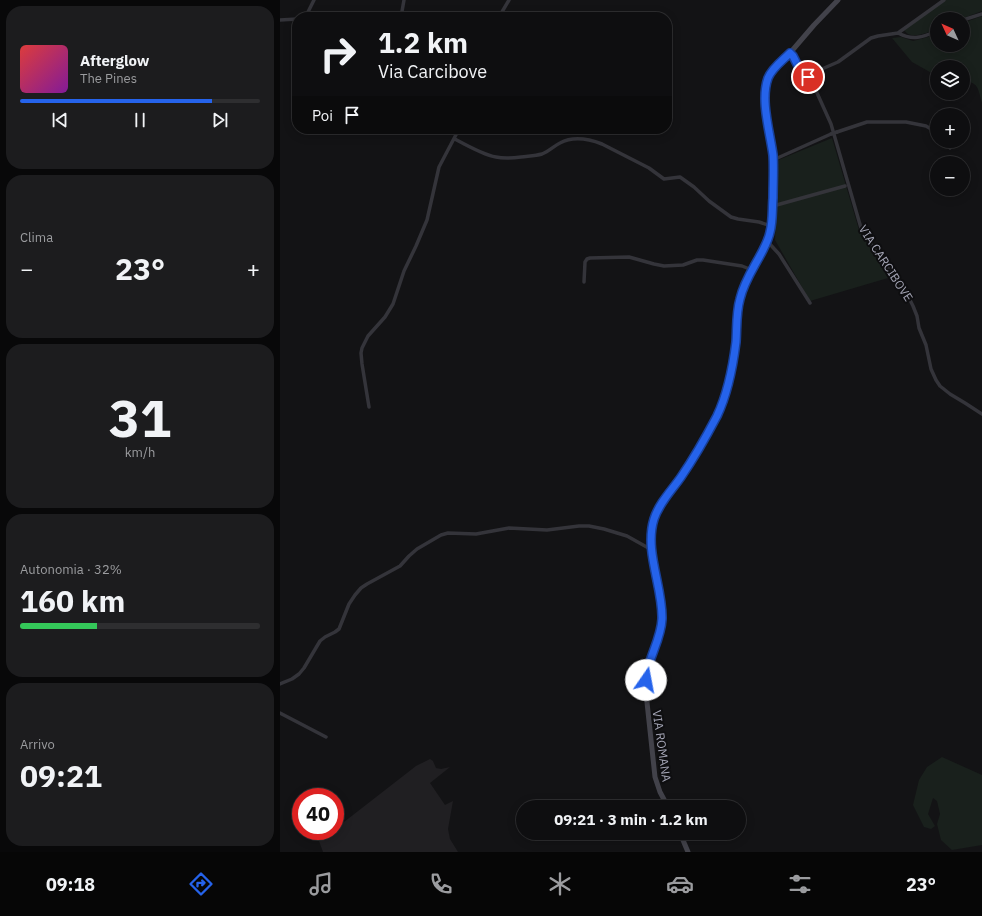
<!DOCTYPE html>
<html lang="it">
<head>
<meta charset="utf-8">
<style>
  :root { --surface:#0e0e10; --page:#1c1c1e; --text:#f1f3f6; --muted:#9b9c9f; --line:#2e2e30; --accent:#2563eb }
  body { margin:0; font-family:"IBM Plex Sans",sans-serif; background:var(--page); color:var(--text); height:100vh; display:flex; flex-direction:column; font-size:15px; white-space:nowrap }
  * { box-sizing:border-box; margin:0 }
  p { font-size:13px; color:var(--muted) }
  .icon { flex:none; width:22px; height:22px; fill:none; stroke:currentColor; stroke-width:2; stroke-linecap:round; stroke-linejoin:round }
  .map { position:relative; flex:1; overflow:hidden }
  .panel { display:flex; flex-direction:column; gap:6px; padding:6px; background:#080809; width:280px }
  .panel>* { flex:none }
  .banner { position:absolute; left:12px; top:12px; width:380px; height:122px; border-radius:16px; box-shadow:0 2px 10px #0003,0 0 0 1px var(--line); background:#0e0e10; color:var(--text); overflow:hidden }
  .needle { width:26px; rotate:314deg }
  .controls { position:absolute; left:650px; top:12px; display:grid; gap:8px }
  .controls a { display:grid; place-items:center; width:40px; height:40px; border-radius:50%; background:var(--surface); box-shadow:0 2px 10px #0003,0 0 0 1px var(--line); font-size:20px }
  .speed { position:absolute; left:12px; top:788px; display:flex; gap:8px; font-size:20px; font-weight:700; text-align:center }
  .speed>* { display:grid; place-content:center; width:52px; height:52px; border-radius:50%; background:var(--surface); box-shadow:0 2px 10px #0003,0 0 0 1px var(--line); line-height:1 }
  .speed .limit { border:6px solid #d22; background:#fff; color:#111 }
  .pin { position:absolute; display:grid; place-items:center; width:34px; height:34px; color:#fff; margin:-17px; border:2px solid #fff; border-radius:50%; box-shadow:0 1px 4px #0007 }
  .me { position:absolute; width:44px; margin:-22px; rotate:12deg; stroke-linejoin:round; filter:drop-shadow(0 0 3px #0008) }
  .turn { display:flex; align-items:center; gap:14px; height:84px; padding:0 20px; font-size:18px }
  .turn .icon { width:52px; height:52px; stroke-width:2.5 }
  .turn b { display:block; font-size:28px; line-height:34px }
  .then { display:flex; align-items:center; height:38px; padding:0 20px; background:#0003; gap:8px; font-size:15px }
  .big { font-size:30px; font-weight:700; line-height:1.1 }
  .panel .tile { flex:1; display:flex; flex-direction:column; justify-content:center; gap:6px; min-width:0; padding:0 14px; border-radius:16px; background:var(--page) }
  .panel .dial { align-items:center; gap:0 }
  .dial b { font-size:52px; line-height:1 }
  .song { display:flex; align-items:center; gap:12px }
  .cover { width:48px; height:48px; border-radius:6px; background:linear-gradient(135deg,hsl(0 70% 55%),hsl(290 70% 35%)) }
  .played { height:4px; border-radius:2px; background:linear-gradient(90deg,var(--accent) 80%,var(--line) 80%) }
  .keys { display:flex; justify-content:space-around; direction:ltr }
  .heat { display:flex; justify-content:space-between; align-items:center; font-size:22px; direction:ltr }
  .charge { height:6px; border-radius:3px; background:linear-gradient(90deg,#34c759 32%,var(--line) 0) }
  .trip { position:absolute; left:236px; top:800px; width:230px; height:40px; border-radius:20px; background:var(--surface); box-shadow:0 2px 10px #0003,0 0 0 1px var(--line); font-weight:700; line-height:40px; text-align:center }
  .tab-bar { display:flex; height:64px; justify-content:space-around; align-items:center; background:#060606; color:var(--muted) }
  .tab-bar .icon { width:28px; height:28px }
  .tab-bar .selected { color:var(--accent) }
  .tab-bar b { font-size:18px; color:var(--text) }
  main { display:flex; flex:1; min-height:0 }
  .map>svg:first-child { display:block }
  .built { fill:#201f22 }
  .green { fill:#19201c }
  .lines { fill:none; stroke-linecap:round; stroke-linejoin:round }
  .street { stroke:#34343a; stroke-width:3.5 }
  .secondary { stroke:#42424a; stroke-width:5 }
  .street-bridge { stroke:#34343a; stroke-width:3.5 }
  .route-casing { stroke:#184099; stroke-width:10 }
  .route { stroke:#2563eb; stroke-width:7 }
  .labels { text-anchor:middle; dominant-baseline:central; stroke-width:4; stroke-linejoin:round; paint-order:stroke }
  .street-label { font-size:12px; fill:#a4a5b5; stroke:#0e0e10 }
</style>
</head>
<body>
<main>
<section class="panel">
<div class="tile">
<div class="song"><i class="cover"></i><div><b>Afterglow</b><p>The Pines</p></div></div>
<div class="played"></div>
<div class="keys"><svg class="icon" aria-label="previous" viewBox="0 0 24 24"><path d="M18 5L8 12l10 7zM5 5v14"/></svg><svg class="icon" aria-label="pause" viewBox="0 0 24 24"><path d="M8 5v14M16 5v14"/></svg><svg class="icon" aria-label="next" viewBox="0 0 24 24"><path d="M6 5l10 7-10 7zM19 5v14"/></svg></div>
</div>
<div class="tile"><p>Clima</p>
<div class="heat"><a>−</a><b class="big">23°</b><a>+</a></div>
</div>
<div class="tile dial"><b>31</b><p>km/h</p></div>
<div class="tile"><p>Autonomia · 32%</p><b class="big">160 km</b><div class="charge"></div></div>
<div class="tile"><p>Arrivo</p><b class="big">09:21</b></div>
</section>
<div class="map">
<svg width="702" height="852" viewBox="0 0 702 852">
  <rect width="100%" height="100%" fill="#131315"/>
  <path class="built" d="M150 759 153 761 156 768 161 769 170 767 150 783 165 805 173 801 168 829 170 839 178 852H43L39 841 52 831H55V829L136 766Z"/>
  <path class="green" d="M666 0H702V11L681 19H657V29C648 32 631 41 624 30Z
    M702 16V103C698 89 699 82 683 81V67H657V76L632 62 612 38 621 37 633 41 648 37 657 33V45H683V23Z
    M552 138 579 230 608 278 530 301 495 240 496 203V161Z
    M662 757 702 775V845L672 850 661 840 657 824 660 814 657 801 653 798 648 814 655 826 651 829 644 827 633 805 639 780 647 767Z"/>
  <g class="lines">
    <path class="street" d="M24 17 27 14 34 0
      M121 17 124 0
      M219 17 229 0
      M0 20 17 19
      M683 20 702 14
      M618 33C633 41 643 37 657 31
      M510 53 513 56 518 66 528 77 533 84 551 124 581 228 604 264 619 281 628 296 633 306 637 316 639 328 646 345 651 369 656 380 660 386 670 394 685 403 702 414
      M528 77 535 72 558 62 591 38 598 36 618 33 664 0
      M557 132 587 122H626L646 126 651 129 657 136
      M175 139C186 145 204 155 216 157 225 159 233 158 241 157 248 156 255 156 262 154 269 151 274 146 280 143 293 136 309 139 322 144L369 168 384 179 400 177 414 187 429 201 451 217 458 219 479 222 491 226
      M662 141 670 148
      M493 160 551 134
      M493 206 565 186
      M487 241 499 254 530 303
      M304 282 305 262 307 259 310 258 349 257 374 264 384 266 403 265 417 260H423L462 266 472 270
      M89 407 82 364 81 353 82 348 88 336 105 317 113 304 124 271 136 246 147 220 159 167 179 129
      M0 684 12 679 19 674 24 668 40 641 45 637 55 632 59 629 69 604 75 595 81 588 87 584 120 566 129 556 137 549 161 535 168 533 196 534 229 528 267 530 299 526H309L324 529 347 536 372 550
      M0 713 46 737"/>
    <path class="secondary" d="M388 807 380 792 375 777 366 693V680L367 670 379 636 382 618 372 544C371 531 373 519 380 507L414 457 431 428 442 406 448 385 454 354 458 308 460 297 465 284 485 245 490 233 493 206V166L486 102V86L488 79 495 67 510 53 534 25 558 0
      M400 833 408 852"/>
    <path class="street-bridge" d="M551 134 557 132"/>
  </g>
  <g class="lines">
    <defs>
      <path id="route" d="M366 680C367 659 381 641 382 619 383 587 364 551 374 519 379 503 392 490 401 477 414 458 426 437 437 416 447 395 453 366 456 342 457 328 456 313 460 299 464 281 475 266 483 250 486 244 489 238 490 232 493 221 492 209 493 198 493 184 494 169 493 155 490 132 480 100 488 78 492 68 502 61 510 53L513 56 518 66 528 77"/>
    </defs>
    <use href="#route" class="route-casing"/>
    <use href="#route" class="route"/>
  </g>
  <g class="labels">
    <g class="street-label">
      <text transform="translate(606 263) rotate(57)">VIA CARCIBOVE</text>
      <text transform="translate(382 746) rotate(82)">VIA ROMANA</text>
    </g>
  </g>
</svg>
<div class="controls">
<a><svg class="needle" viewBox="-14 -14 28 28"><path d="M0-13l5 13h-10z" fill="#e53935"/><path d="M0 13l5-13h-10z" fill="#9b9c9f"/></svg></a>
<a><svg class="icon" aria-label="layers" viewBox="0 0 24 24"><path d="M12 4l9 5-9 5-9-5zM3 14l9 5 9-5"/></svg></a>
<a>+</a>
<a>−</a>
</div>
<div class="speed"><div class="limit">40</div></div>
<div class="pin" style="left:528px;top:77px;background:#d93025"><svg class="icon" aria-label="arrive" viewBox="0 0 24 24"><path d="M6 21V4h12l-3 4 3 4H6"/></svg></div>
<svg class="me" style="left:366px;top:680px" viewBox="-20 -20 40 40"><circle r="19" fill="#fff"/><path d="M0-13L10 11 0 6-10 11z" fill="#2563eb"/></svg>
<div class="trip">09:21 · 3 min · 1.2 km</div>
<div class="banner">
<div class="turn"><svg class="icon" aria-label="right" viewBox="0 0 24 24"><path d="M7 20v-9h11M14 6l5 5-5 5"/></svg><div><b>1.2 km</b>Via Carcibove</div></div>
<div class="then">Poi<svg class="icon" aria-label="arrive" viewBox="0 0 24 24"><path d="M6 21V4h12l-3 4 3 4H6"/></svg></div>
</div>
</div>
</main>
<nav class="tab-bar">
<b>09:18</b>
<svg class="icon selected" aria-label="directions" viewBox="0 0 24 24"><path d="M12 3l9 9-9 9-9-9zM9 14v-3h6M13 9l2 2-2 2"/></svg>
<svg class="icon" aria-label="music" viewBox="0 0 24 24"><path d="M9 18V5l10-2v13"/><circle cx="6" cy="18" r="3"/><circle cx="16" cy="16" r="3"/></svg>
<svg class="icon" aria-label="phone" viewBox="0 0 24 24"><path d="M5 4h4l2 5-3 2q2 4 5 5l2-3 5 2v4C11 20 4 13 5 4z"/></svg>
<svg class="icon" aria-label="climate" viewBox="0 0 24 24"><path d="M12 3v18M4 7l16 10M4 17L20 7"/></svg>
<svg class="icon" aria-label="car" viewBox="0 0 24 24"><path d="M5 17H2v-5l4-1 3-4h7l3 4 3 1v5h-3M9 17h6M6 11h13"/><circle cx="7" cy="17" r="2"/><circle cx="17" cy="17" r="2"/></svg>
<svg class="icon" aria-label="filters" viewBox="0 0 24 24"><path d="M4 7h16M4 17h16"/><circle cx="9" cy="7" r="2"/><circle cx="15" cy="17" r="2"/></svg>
<b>23°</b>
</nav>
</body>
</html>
